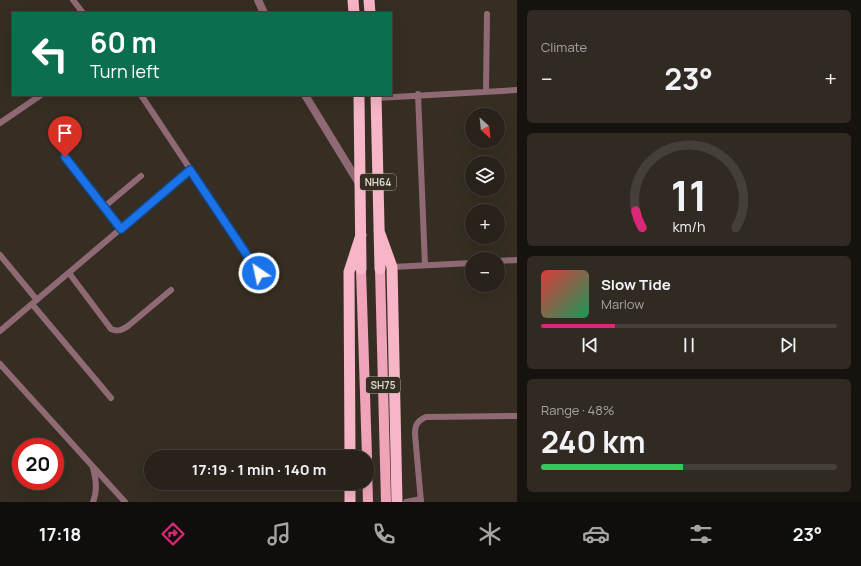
<!DOCTYPE html>
<html lang="en">
<head>
<meta charset="utf-8">
<style>
  :root { --surface:#28221a; --page:#302a23; --text:#f1f3f6; --muted:#a5a4a2; --line:#443f39; --accent:#db2777 }
  body { margin:0; font-family:Manrope,sans-serif; background:var(--page); color:var(--text); height:100vh; display:flex; flex-direction:column; font-size:15px; white-space:nowrap }
  * { box-sizing:border-box; margin:0 }
  p { font-size:13px; color:var(--muted) }
  .icon { flex:none; width:22px; height:22px; fill:none; stroke:currentColor; stroke-width:2; stroke-linecap:round; stroke-linejoin:round }
  .map { position:relative; flex:1; overflow:hidden }
  .details { display:flex; flex-direction:column; gap:10px; padding:10px; background:#16130e; width:344px }
  .details>* { flex:none }
  .banner { position:absolute; left:12px; top:12px; width:380px; height:84px; border-radius:0px; box-shadow:0 4px 16px #0002,0 0 0 1px var(--line); background:#0b6e4f; color:#fff; overflow:hidden }
  .needle { width:26px; rotate:153deg }
  .fabs { position:absolute; left:465px; top:108px; display:grid; gap:8px }
  .fabs a { display:grid; place-items:center; width:40px; height:40px; border-radius:50%; background:var(--surface); box-shadow:0 4px 16px #0002,0 0 0 1px var(--line); font-size:20px }
  .speed { position:absolute; left:12px; top:438px; display:flex; gap:8px; font-size:20px; font-weight:700; text-align:center }
  .speed>* { display:grid; place-content:center; width:52px; height:52px; border-radius:50%; background:var(--surface); box-shadow:0 4px 16px #0002,0 0 0 1px var(--line); line-height:1 }
  .speed .limit { border:6px solid #d22; background:#fff; color:#111 }
  .pin { position:absolute; display:grid; place-items:center; width:34px; height:34px; color:#fff; margin:-41px -17px; border-radius:50% 50% 50% 0; rotate:-45deg; box-shadow:0 0 4px #0007 }
  .pin .icon { rotate:45deg }
  .me { position:absolute; width:44px; margin:-22px; rotate:326deg; stroke-linejoin:round; filter:drop-shadow(0 0 3px #0008) }
  .turn { display:flex; align-items:center; gap:14px; height:84px; padding:0 12px; font-size:18px }
  .turn .icon { width:52px; height:52px; stroke-width:2.5 }
  .turn b { display:block; font-size:28px; line-height:34px }
  .big { font-size:30px; font-weight:700; line-height:1.1 }
  .details .tile { flex:1; display:flex; flex-direction:column; justify-content:center; gap:6px; min-width:0; padding:0 14px; border-radius:6px; background:var(--page) }
  .details .dial { align-items:center; gap:0 }
  .dial svg { height:104px; overflow:visible; fill:none; stroke:var(--line); stroke-width:7; stroke-linecap:round; text-anchor:middle }
  .dial text { fill:var(--text); stroke:none }
  .song { display:flex; align-items:center; gap:12px }
  .cover { width:48px; height:48px; border-radius:6px; background:linear-gradient(135deg,hsl(0 70% 55%),hsl(150 70% 35%)) }
  .played { height:4px; border-radius:2px; background:linear-gradient(90deg,var(--accent) 25%,var(--line) 25%) }
  .keys { display:flex; justify-content:space-around; direction:ltr }
  .heat { display:flex; justify-content:space-between; align-items:center; font-size:22px; direction:ltr }
  .charge { height:6px; border-radius:3px; background:linear-gradient(90deg,#34c759 48%,var(--line) 0) }
  .trip { position:absolute; left:144px; top:450px; width:230px; height:40px; border-radius:20px; background:var(--surface); box-shadow:0 4px 16px #0002,0 0 0 1px var(--line); font-weight:700; line-height:40px; text-align:center }
  .tab-bar { display:flex; height:64px; justify-content:space-around; align-items:center; background:#100e0a; color:var(--muted) }
  .tab-bar .icon { width:28px; height:28px }
  .tab-bar .current { color:var(--accent) }
  .tab-bar b { font-size:18px; color:var(--text) }
  main { display:flex; flex:1; min-height:0 }
  .map>svg:first-child { display:block }
  .lines { fill:none; stroke-linecap:round; stroke-linejoin:round }
  .service { stroke:#8f6a75; stroke-width:6 }
  .minor { stroke:#8f6a75; stroke-width:8 }
  .primary { stroke:#efa4ba; stroke-width:10 }
  .trunk { stroke:#f7b6c8; stroke-width:11 }
  .route-casing { stroke:#114b97; stroke-width:10 }
  .route { stroke:#1a73e8; stroke-width:7 }
  .labels { text-anchor:middle; dominant-baseline:central; stroke-width:4; stroke-linejoin:round; paint-order:stroke }
  .shield { fill:#362e22; stroke:#a9a39a; stroke-width:1 }
  .shield-label { font-size:10px; font-weight:bold; fill:#dad5ce }
</style>
</head>
<body>
<main>
<div class="map">
<svg width="517" height="502" viewBox="0 0 517 502">
  <rect width="100%" height="100%" fill="#362e22"/>
  <g class="lines">
    <path class="service" d="M73 0 83 13
      M486 91 487 14
      M418 94 425 265
      M141 95 259 273
      M377 98 517 90
      M0 123 41 95
      M65 157 121 229
      M104 207 141 176
      M0 255 37 300
      M498 261 517 260
      M392 267 472 263
      M69 273 111 329C118 332 122 330 128 326L171 290
      M32 304 111 398
      M0 331 190 170
      M0 364 125 502
      M93 468C96 479 98 491 93 502
      M406 502 421 499
      M421 502 415 434C415 425 417 421 426 417L517 416"/>
    <path class="minor" d="M258 0 264 13
      M305 95 360 185"/>
    <path class="primary" d="M361 269 367 457
      M380 269 386 502
      M367 467 368 502"/>
    <path class="trunk" d="M353 0 354 13
      M369 0 370 13
      M359 95 361 269
      M376 95 380 269
      M379 231 392 267 397 502
      M350 457 349 272 361 235
      M350 483V502"/>
  </g>
  <g class="lines">
    <defs>
      <path id="route" d="M65 157 121 229 190 170 259 273"/>
    </defs>
    <use href="#route" class="route-casing"/>
    <use href="#route" class="route"/>
  </g>
  <g class="labels">
    <g class="shield">
      <rect x="360" y="174" width="36" height="16" rx="3"/>
      <rect x="366" y="377" width="34" height="16" rx="3"/>
    </g>
    <g class="shield-label">
      <text x="378" y="182">NH64</text>
      <text x="383" y="385">SH75</text>
    </g>
  </g>
</svg>
<div class="fabs">
<a><svg class="needle" viewBox="-14 -14 28 28"><path d="M0-13l5 13h-10z" fill="#e53935"/><path d="M0 13l5-13h-10z" fill="#a5a4a2"/></svg></a>
<a><svg class="icon" aria-label="layers" viewBox="0 0 24 24"><path d="M12 4l9 5-9 5-9-5zM3 14l9 5 9-5"/></svg></a>
<a>+</a>
<a>−</a>
</div>
<div class="speed"><div class="limit">20</div></div>
<div class="pin" style="left:65px;top:157px;background:#d93025"><svg class="icon" aria-label="arrive" viewBox="0 0 24 24"><path d="M6 21V4h12l-3 4 3 4H6"/></svg></div>
<svg class="me" style="left:259px;top:273px" viewBox="-20 -20 40 40"><circle r="17" fill="#1a73e8" stroke="#fff" stroke-width="3"/><path d="M0-11L8 9 0 5-8 9z" fill="#fff"/></svg>
<div class="trip">17:19 · 1 min · 140 m</div>
<div class="banner">
<div class="turn"><svg class="icon" aria-label="left" viewBox="0 0 24 24"><path d="M17 20v-9H6M10 6l-5 5 5 5"/></svg><div><b>60 m</b>Turn left</div></div>
</div>
</div>
<section class="details">
<div class="tile"><p>Climate</p>
<div class="heat"><a>−</a><b class="big">23°</b><a>+</a></div>
</div>
<div class="tile dial"><svg viewBox="0 0 100 80">
<path d="M14 69A42 42 0 1 1 86 69"/>
<path d="M14 69A42 42 0 0 1 9 56" stroke="#db2777"/>
<text x="50" y="56" font-size="32" font-weight="700">11</text>
<text x="50" y="72" font-size="11">km/h</text>
</svg></div>
<div class="tile">
<div class="song"><i class="cover"></i><div><b>Slow Tide</b><p>Marlow</p></div></div>
<div class="played"></div>
<div class="keys"><svg class="icon" aria-label="previous" viewBox="0 0 24 24"><path d="M18 5L8 12l10 7zM5 5v14"/></svg><svg class="icon" aria-label="pause" viewBox="0 0 24 24"><path d="M8 5v14M16 5v14"/></svg><svg class="icon" aria-label="next" viewBox="0 0 24 24"><path d="M6 5l10 7-10 7zM19 5v14"/></svg></div>
</div>
<div class="tile"><p>Range · 48%</p><b class="big">240 km</b><div class="charge"></div></div>
</section>
</main>
<nav class="tab-bar">
<b>17:18</b>
<svg class="icon current" aria-label="directions" viewBox="0 0 24 24"><path d="M12 3l9 9-9 9-9-9zM9 14v-3h6M13 9l2 2-2 2"/></svg>
<svg class="icon" aria-label="music" viewBox="0 0 24 24"><path d="M9 18V5l10-2v13"/><circle cx="6" cy="18" r="3"/><circle cx="16" cy="16" r="3"/></svg>
<svg class="icon" aria-label="phone" viewBox="0 0 24 24"><path d="M5 4h4l2 5-3 2q2 4 5 5l2-3 5 2v4C11 20 4 13 5 4z"/></svg>
<svg class="icon" aria-label="climate" viewBox="0 0 24 24"><path d="M12 3v18M4 7l16 10M4 17L20 7"/></svg>
<svg class="icon" aria-label="car" viewBox="0 0 24 24"><path d="M5 17H2v-5l4-1 3-4h7l3 4 3 1v5h-3M9 17h6M6 11h13"/><circle cx="7" cy="17" r="2"/><circle cx="17" cy="17" r="2"/></svg>
<svg class="icon" aria-label="filters" viewBox="0 0 24 24"><path d="M4 7h16M4 17h16"/><circle cx="9" cy="7" r="2"/><circle cx="15" cy="17" r="2"/></svg>
<b>23°</b>
</nav>
</body>
</html>
